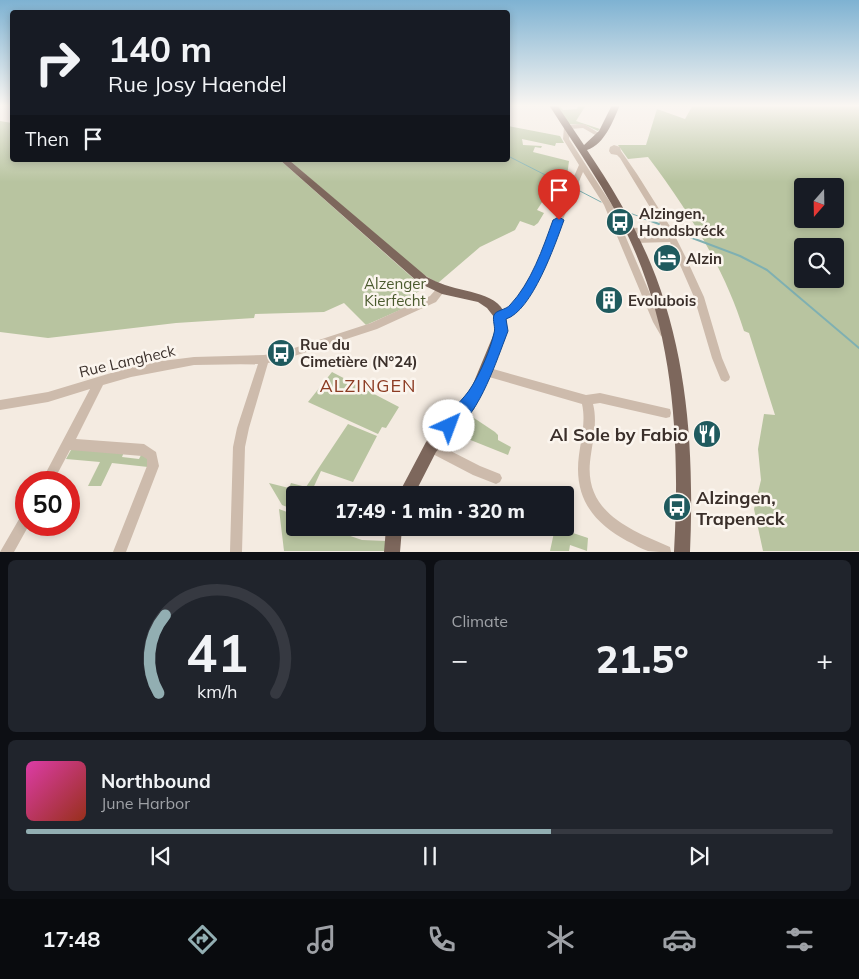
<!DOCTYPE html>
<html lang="en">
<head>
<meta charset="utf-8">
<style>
  :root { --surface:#171b24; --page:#20242c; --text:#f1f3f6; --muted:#9ea1a6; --line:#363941; --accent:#92aeb2 }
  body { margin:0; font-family:Mulish,sans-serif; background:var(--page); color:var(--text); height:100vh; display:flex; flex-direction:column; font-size:19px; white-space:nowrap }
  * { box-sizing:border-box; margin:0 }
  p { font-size:16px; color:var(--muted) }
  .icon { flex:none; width:28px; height:28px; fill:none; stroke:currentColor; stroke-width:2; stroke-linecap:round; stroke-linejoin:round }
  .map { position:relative; height:552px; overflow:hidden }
  .side { display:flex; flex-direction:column; gap:8px; padding:8px; background:#0d0f14; flex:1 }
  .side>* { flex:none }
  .top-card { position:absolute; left:10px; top:10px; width:500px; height:152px; border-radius:5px; box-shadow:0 2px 8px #0003; background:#171b24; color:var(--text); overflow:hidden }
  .needle { width:32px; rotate:200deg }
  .controls { position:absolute; left:794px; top:178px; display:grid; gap:10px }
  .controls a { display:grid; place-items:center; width:50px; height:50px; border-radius:5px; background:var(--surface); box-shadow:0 2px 8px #0003; font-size:25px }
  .speed { position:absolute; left:15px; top:471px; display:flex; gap:10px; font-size:25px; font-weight:700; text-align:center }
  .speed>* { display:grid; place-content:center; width:65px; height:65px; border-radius:50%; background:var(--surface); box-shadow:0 2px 8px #0003; line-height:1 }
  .speed .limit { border:8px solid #d22; background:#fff; color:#111 }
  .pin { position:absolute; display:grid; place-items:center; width:42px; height:42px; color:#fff; margin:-51px -21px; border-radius:50% 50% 50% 0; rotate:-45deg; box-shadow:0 0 5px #0007 }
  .pin .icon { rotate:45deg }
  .me { position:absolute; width:55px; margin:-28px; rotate:43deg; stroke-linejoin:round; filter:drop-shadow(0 0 4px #0008) }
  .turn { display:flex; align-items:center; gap:18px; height:105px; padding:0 15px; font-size:22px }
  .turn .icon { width:65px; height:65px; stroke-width:2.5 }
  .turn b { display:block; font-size:35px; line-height:42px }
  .then { display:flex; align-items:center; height:48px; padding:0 15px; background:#0003; gap:10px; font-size:19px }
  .big { font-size:38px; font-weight:800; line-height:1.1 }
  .side .widget { flex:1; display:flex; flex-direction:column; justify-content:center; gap:8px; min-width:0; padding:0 18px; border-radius:8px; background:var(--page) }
  .side .dial { align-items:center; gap:0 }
  .dial svg { height:130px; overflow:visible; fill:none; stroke:var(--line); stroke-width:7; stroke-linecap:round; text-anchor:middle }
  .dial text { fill:var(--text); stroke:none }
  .song { display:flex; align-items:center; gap:15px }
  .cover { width:60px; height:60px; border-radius:8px; background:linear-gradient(135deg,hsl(320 70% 55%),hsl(10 70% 35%)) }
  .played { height:5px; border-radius:2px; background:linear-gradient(90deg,var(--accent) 65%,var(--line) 65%) }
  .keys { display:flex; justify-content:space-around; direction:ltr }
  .heat { display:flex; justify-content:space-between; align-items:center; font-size:28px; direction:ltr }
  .side .tiles { flex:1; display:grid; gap:8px; grid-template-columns:1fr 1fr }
  .widget:last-child { grid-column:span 2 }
  .trip { position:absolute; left:286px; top:486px; width:288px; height:50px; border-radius:5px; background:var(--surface); box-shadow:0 2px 8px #0003; font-weight:800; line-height:50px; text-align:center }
  .menu { display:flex; height:80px; justify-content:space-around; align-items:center; background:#090b0e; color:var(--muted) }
  .menu .icon { width:35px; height:35px }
  .menu .active { color:var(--accent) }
  .menu b { font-size:22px; color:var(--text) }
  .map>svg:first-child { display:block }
  .green { fill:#b8c4a0; fill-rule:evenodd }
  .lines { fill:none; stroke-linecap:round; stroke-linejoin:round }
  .stream-far1 { stroke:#7fb0b2; stroke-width:1 }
  .stream { stroke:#7fb0b2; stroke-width:2 }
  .minor { fill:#cdbbac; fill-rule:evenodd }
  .major { fill:#7d675c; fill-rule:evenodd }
  .route { fill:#1a73e8; stroke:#114b97 }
  .labels { text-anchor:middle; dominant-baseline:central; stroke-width:5; stroke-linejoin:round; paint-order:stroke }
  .poi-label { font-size:15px; font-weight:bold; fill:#3b302b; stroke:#fbf5ee; text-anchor:start }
  .park-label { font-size:15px; fill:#4a5a2e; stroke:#fbf5ee }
  .street-label { font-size:15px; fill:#3b302b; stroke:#fbf5ee }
  .quarter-label { font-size:18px; letter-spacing:1px; fill:#8c3b22; stroke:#fbf5ee }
  .near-poi-label { font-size:18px; font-weight:bold; fill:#3b302b; stroke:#fbf5ee; text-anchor:end }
</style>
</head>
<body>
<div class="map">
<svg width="859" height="552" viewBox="0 0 859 552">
  <rect width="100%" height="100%" fill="#f4ebe1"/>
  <path class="green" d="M556 105H559L563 110 577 109 579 105H586L576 121 600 129 598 131 585 125 568 124Z
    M693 105H859V551H763L754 509 761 480 758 449 764 414 775 415 749 333 744 331C724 267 688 210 648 157L628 159 618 145H646L657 109 685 119ZM802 186H835V219H802ZM802 246H835V279H802Z
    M0 121 12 123V160H280L424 288 413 295 416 299V303L366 325 344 303 324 312 255 314 254 318 176 323 48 338 0 332Z
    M508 126 560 136 564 143H556L555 146 522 139 523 145 542 146 541 148 535 147 533 152 569 161 566 184 561 182 560 186 563 187 559 193 550 190 537 210 544 213 538 223 534 226 520 221 515 230 480 247 438 283 419 272 289 160H508Z
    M332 372 399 407 386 428 382 427 378 434 308 402Z
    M471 416 495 432 498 435V440L511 447 508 455 458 435 449 454 437 448 461 423 464 424Z
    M348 424 377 436 353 482 321 471 310 495H295V510L282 505 269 483 289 488 291 483 306 487Z
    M76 448 124 452 122 457 139 459 142 453 148 458V467L112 463 101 486H88L100 462 66 459 71 450Z
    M565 506 570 507 567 531 588 538 587 551 570 545 569 551H550L555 528H565Z
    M279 509 295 515V528H327L362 540 387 541 386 551H284Z"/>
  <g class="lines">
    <path class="stream-far1" d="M508 156 569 187
      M576 189 601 202
      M627 212 646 219"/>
    <path class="stream" d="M643 218 659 224
      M679 233 740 256 767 270 859 348"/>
    <path class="minor" d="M584 124 602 135 601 136H597L583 128 570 129 569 139 612 205 660 317 669 333 667 336 664 337 661 336 653 322 604 205 583 172 564 217 547 263 517 312C512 316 504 321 497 319L495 316 497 313 506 310 511 306 539 262 556 217 579 165 563 139 564 127 567 125Z
      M614 145 620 147 621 151 637 174 671 228 687 260 704 297 722 358 730 377 729 380 725 382 721 380 712 358 694 297 670 242 635 243 631 240 635 237 667 236 665 233 630 234 626 231 630 228 662 227 620 158 617 155 611 154 609 151 610 147Z
      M442 285 445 286 446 289 436 302 377 329 282 360 268 363 249 428 245 447 242 552H230L233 447 237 428 258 364 194 365 131 377 103 385 76 439 144 444 156 452 159 466 126 552H113L147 466V459L142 456 70 450 53 482H41L90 389 48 402 0 410V400L48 392 131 367 162 361 194 357 264 355 282 352 371 323 430 296 439 286Z
      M486 367 586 395 600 393 670 409 671 413 670 417 666 418 600 403 593 404C598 423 592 443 590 462 585 513 631 530 670 547L671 552C664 552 655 552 648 551 641 549 634 544 627 541 598 525 578 504 578 469 578 447 587 426 582 404L482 375 481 372 482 369Z
      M431 441 480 466 500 474 502 478 500 482 496 484 473 475 427 451 425 447 427 443Z
      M26 512V525H29L14 552H0L22 514Z"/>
    <path class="major" d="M549 105H557L584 145 599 131 612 105H620C613 121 605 144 587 150 614 190 639 232 656 277 689 365 694 459 690 552H674C680 445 675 337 629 238 607 191 577 149 549 105Z
      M280 160H289L427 277C433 280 439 283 445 285 474 295 516 293 505 339L483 392 474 409 436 452 414 495H398L426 442 464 399 473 384 495 331 494 317 487 308 478 302 442 294 419 283Z
      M386 528H402L400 552H384Z"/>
  </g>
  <linearGradient id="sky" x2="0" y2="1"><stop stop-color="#7eb2d2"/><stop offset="0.58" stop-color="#faf6f2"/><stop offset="1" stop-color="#faf6f2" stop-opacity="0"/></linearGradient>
  <rect width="859" height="182" fill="url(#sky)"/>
  <path class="route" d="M559 217 564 220C555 245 532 311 506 319L508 331 505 339C495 365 476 422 449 433L444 431 442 426C448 411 464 400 472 386 481 371 490 351 494 333 496 328 492 320 494 315 496 310 506 310 510 305 531 283 543 248 553 220Z"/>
  <defs>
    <symbol id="bus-disc" viewBox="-11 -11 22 22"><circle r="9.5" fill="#1f5a5e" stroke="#fbf5ee"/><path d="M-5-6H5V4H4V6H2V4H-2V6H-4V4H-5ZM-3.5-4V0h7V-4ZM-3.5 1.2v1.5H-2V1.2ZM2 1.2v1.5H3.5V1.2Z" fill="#fff"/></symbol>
    <symbol id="hotel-disc" viewBox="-11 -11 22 22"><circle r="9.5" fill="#1f5a5e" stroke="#fbf5ee"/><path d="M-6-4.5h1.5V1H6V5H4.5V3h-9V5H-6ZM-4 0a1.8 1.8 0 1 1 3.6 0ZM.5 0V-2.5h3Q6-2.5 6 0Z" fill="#fff"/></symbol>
    <symbol id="building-disc" viewBox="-11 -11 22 22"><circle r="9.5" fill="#1f5a5e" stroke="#fbf5ee"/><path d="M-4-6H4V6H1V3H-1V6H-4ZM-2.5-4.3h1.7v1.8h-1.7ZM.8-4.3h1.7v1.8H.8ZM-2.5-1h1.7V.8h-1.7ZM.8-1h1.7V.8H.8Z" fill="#fff"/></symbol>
    <symbol id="restaurant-disc" viewBox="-11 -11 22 22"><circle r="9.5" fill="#1f5a5e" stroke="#fbf5ee"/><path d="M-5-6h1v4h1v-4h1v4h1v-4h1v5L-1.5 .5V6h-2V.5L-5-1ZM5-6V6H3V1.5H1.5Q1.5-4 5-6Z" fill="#fff"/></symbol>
  </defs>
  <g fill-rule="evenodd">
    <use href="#bus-disc" x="604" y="206" width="32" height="32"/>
    <use href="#hotel-disc" x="651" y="242" width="32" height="32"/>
    <use href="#building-disc" x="593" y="284" width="32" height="32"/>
    <use href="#bus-disc" x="265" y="337" width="32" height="32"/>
    <use href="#restaurant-disc" x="691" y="418" width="32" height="32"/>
    <use href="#bus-disc" x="661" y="491" width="32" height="32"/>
  </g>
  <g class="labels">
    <g class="poi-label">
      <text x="639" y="213">Alzingen,<tspan x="639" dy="17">Hondsbréck</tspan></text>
      <text x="686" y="258">Alzin</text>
      <text x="628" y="300">Evolubois</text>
      <text x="300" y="344">Rue du<tspan x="300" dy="17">Cimetière (N°24)</tspan></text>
    </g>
    <g class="park-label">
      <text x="395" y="283">Alzenger<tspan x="395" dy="17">Kierfecht</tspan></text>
    </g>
    <g class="street-label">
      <text transform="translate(127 361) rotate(-13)">Rue Langheck</text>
    </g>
    <g class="quarter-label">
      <text x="368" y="385">ALZINGEN</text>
    </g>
    <g class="near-poi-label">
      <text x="688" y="434">Al Sole by Fabio</text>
      <text x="696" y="497" text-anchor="start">Alzingen,<tspan x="696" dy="21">Trapeneck</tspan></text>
    </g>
  </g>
</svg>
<div class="controls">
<a><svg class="needle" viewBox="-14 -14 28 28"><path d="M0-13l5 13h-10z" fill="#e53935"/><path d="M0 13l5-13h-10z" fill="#9ea1a6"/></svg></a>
<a><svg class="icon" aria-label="search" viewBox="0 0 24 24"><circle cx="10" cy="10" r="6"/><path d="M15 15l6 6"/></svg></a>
</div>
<div class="speed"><div class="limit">50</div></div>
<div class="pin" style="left:559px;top:220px;background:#d93025"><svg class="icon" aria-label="arrive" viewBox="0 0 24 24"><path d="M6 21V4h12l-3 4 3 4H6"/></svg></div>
<svg class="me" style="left:449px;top:426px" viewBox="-20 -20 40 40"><circle r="19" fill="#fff"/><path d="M0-13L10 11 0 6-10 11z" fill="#1a73e8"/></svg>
<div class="trip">17:49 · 1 min · 320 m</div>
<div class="top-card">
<div class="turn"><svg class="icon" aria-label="right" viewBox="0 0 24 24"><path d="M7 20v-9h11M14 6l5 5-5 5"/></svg><div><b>140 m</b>Rue Josy Haendel</div></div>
<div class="then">Then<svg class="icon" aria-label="arrive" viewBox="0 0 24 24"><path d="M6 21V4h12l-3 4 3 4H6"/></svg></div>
</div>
</div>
<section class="side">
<div class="tiles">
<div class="widget dial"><svg viewBox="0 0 100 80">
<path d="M14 69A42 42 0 1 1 86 69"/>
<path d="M14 69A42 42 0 0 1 18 21" stroke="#92aeb2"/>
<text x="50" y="56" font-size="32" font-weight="700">41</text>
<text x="50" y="72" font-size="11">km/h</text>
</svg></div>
<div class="widget"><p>Climate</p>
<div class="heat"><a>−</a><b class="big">21.5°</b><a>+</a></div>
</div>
<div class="widget">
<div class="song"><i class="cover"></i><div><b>Northbound</b><p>June Harbor</p></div></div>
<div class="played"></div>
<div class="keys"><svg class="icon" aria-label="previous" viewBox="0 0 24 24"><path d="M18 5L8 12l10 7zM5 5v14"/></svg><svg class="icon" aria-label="pause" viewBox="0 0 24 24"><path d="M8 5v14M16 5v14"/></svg><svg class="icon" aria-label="next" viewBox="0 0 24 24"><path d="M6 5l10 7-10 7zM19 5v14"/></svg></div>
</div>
</div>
</section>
<nav class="menu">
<b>17:48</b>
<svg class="icon active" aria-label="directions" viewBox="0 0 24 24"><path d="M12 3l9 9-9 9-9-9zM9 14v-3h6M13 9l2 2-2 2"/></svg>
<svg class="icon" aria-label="music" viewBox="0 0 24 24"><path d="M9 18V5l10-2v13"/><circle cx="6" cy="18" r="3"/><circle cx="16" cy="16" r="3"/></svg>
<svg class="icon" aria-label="phone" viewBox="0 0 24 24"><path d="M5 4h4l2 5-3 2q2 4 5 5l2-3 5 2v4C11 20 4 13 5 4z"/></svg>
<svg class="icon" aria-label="climate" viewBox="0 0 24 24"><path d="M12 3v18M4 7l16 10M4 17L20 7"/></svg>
<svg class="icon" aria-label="car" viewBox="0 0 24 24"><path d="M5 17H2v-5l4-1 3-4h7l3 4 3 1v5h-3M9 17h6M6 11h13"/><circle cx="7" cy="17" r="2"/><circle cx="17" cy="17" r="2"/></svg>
<svg class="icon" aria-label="filters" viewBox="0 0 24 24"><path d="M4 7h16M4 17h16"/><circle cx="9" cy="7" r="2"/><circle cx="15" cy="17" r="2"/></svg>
</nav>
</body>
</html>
